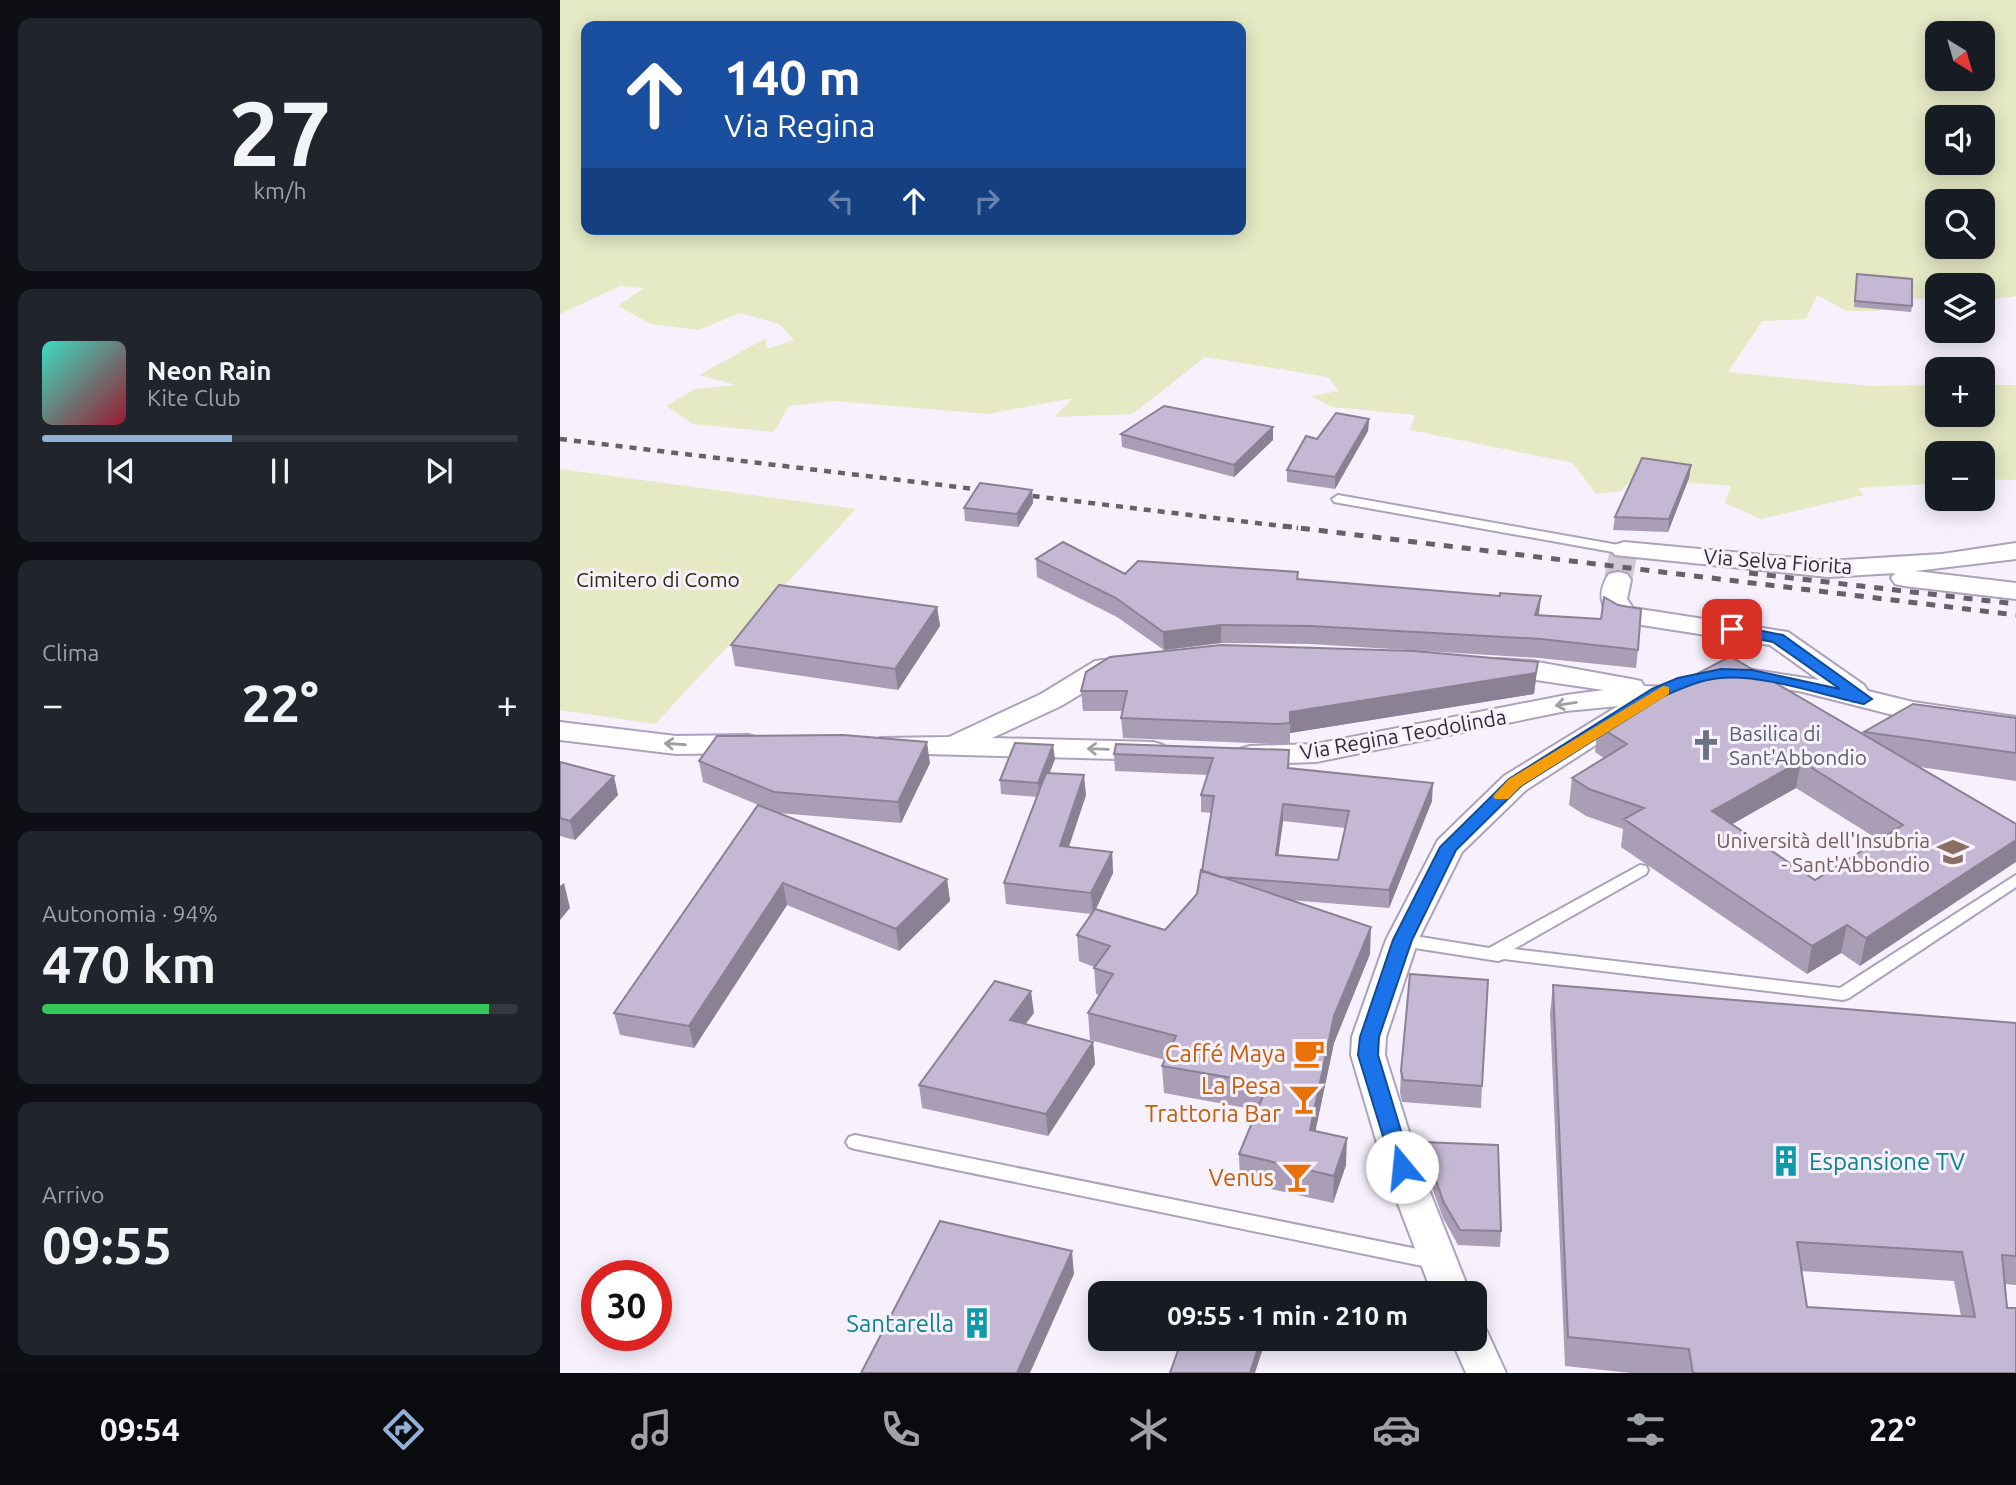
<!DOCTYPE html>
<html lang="it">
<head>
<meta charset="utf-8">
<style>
  :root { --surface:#171b24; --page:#20242c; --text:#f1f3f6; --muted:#9ea1a6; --line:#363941; --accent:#92b0d6 }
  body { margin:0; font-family:Ubuntu,sans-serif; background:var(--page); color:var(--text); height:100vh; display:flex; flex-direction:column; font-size:26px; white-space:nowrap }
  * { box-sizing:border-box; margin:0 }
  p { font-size:23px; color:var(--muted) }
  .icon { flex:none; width:38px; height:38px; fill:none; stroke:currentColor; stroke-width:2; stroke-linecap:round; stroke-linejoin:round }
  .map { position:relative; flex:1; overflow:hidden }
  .side { display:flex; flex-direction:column; gap:18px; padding:18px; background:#0d0f14; width:560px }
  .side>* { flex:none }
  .hud { position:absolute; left:21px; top:21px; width:665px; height:214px; border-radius:14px; box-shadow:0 4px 18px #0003; background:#1a4fa0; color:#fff; overflow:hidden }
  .needle { width:46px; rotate:143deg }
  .tools { position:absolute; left:1365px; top:21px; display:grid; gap:14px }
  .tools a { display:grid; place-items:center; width:70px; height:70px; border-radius:14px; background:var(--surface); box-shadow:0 4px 18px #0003; font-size:35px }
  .speed { position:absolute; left:21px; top:1260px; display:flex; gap:14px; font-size:35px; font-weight:700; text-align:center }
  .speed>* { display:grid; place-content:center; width:91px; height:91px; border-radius:50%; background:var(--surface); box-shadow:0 4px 18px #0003; line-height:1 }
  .speed .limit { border:10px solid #d22; background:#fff; color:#111 }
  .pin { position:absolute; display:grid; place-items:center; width:60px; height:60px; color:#fff; margin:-30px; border-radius:14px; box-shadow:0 4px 10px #0006 }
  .me { position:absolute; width:77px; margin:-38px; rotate:343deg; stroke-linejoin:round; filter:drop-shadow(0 0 5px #0008) }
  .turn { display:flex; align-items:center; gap:24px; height:147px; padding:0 28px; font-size:32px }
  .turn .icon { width:91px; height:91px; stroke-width:2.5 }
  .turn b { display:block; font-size:49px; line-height:60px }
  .lanes { display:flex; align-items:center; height:66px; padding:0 28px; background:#0003; justify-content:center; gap:35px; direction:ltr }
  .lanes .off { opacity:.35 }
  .big { font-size:52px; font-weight:600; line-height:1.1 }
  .side .widget { flex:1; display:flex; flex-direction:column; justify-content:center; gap:10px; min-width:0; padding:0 24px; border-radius:14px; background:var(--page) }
  .side .dial { align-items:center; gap:0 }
  .dial b { font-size:91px; line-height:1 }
  .song { display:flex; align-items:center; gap:21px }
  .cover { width:84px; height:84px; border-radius:10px; background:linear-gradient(135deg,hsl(170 70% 55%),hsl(350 70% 35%)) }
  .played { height:7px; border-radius:4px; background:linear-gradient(90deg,var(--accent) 40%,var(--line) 40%) }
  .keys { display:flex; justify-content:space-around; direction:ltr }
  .heat { display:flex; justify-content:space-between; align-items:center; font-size:38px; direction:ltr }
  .charge { height:10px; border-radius:5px; background:linear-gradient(90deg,#34c759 94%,var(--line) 0) }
  .trip { position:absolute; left:528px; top:1281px; width:399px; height:70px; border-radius:14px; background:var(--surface); box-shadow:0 4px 18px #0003; font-weight:600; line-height:70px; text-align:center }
  .dock { display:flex; height:112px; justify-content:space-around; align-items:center; background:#090b0e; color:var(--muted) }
  .dock .icon { width:49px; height:49px }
  .dock .current { color:var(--accent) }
  .dock b { font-size:32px; color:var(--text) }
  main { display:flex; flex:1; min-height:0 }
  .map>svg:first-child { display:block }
  .green { fill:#e5e9c4; fill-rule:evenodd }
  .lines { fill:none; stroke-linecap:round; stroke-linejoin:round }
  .minor-tunnel { stroke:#cec9d5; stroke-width:28; stroke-dasharray:28 14; stroke-linecap:butt }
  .service-casing { stroke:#ada2be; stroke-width:4 }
  .minor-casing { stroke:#ada2be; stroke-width:4 }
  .service { fill:#fff; fill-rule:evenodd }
  .minor { fill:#fff; fill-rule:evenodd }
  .rail-far1 { stroke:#65606b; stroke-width:4.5; stroke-dasharray:7 7; stroke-linecap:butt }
  .rail { stroke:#65606b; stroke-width:5; stroke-dasharray:9 9; stroke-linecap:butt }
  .wall { fill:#a99eb6; fill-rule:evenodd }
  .shaded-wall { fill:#8a8194 }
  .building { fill:#c5b8d4; stroke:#8a8194; stroke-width:2; fill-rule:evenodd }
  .oneway { stroke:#a19fa4 }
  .route { fill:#1a73e8; stroke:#114b97; stroke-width:2 }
  .slow { fill:#f59e0b }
  .labels { text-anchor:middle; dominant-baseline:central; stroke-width:6; stroke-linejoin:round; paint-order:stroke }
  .street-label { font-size:21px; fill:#2f2a35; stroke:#f6f1fd }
  .park-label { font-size:21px; fill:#2b2e0c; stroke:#f6f1fd }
  .worship-label { font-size:21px; fill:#5b616d; stroke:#f6f1fd; text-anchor:start }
  .education-label { font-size:21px; fill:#785e54; stroke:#f6f1fd; text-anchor:end }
  .near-food-label { font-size:24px; fill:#c56008; stroke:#f6f1fd; text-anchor:end }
  .near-culture-label { font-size:24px; fill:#0d838f; stroke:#f6f1fd; text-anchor:start }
</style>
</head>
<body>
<main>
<section class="side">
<div class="widget dial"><b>27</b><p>km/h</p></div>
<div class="widget">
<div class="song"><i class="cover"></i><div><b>Neon Rain</b><p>Kite Club</p></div></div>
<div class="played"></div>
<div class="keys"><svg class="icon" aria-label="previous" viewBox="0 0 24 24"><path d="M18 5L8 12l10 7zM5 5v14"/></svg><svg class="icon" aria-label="pause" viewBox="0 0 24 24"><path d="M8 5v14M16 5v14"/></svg><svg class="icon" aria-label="next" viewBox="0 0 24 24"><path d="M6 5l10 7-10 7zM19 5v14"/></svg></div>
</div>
<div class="widget"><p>Clima</p>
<div class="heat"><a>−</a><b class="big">22°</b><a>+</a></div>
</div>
<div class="widget"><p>Autonomia · 94%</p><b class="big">470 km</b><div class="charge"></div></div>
<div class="widget"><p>Arrivo</p><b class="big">09:55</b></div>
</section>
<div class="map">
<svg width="1456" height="1373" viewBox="0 0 1456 1373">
  <rect width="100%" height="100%" fill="#f6f1fd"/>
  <path class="green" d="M0 0H1456V296L1423 301V285H1377V299L1313 297 1320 311H1286L1257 295 1246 319 1202 321 1168 372 1310 386 1377 385V415H1423V385H1456V480L1423 479V453H1377V491L1368 484 1298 488 1304 495 1201 519 1165 503 1171 486 1073 478 1061 491 1036 494 1013 463 850 430 855 415 772 407 751 396 779 391 768 377 645 357 573 414 494 417 513 398 428 414 275 401 229 406 214 432 133 424 106 406 135 389 176 385 139 375 206 338 207 349 234 340 219 324 180 313 139 330 91 324 58 306 84 288 60 286 0 314ZM26 26H681V229H26ZM1377 33H1423V79H1377ZM1377 117H1423V163H1377ZM1377 201H1423V247H1377Z
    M0 469 296 509 95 724 0 710Z"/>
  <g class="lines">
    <path class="minor-tunnel" d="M1058 580 1064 550"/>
    <defs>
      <path id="service" d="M778 495 1064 546 1070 550 1064 554 774 502 772 499Z
        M1080 865 1086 866 1088 870 1086 874 954 949 1280 988 1456 875V887L1289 998 1283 1000 944 959 938 961 842 946 836 944 834 940 836 936 842 934 929 948Z
        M295 1135 877 1253 884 1256 887 1261 884 1266 877 1269 295 1149 289 1147 286 1142 289 1137Z"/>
      <path id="minor" d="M1064 542 1268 561 1382 554 1456 543V559L1355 571 1456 583V599L1344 586 1335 584 1331 578 1335 573 1268 577 1055 555 1051 550 1055 545Z
        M1058 572 1067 574 1071 580 1067 599 1073 608 1228 632 1304 685 1308 691 1353 702 1456 717V735L1353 720 1239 691 1158 680 1154 674 1158 668 1168 666 1259 680 1210 645 1056 621C1039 607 1037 592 1049 574Z
        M560 658 570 660 574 666 570 672 552 675 501 706 432 738 593 742 603 745 608 751 603 757 593 760 330 753 320 750 315 744 320 738 389 737 481 694 535 661Z
        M939 659 972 661 1071 679 1081 681 1084 686 1108 687 1112 693 1108 699 1075 704 1083 711 1079 717 966 790 902 852 858 940 826 1037 825 1055 860 1167 910 1293H872L824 1167 791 1055 792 1037 826 940 878 840 944 776 1058 706 1006 711 756 762 690 764 680 761 675 755 680 749 690 746 756 744 1006 695 1044 690 929 673 925 667 929 661Z
        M0 722 116 736 188 735 198 738 203 744 198 750 188 753 116 754 0 740Z
        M915 1324 925 1327 946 1373H906L891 1339H915Z"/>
    </defs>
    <use href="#service" class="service-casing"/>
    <use href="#minor" class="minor-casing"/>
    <use href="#service" class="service"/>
    <use href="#minor" class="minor"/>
    <path class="rail-far1" d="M0 439 738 528"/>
    <path class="rail" d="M723 526 1456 615
      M1189 573 1456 604"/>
  </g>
  <path class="wall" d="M1296 279 1352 306 1351 312 1294 307Z
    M809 419 808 431 775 489 727 482V470L757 439Z
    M561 434 713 440 674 477 562 447Z
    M1131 465 1129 478 1108 532 1053 530 1055 517Z
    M472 490 473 503 458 527 405 521 404 508Z
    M476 559 565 574 738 572V579L979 615 1078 650 1076 668 979 658 750 644 661 643 604 650 557 617 477 577Z
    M377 607 380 626 338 690 175 666 171 645Z
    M978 662 974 694 730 733V743L718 744 563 738 561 718 563 711H523L521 691Z
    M1456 718V781L1360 767 1456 824 1300 966 1281 953 1247 974 1061 847 1063 829 1026 816 1009 805 1012 778 1044 758 1035 752 1038 726 1304 735V732ZM1236 788 1319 840 1255 880 1172 824Z
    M556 744 729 768 872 801 829 908 729 900 810 954 774 1043 755 1131 786 1165 773 1203 680 1182 679 1154 697 1110 604 1093 602 1066 605 1060 530 1040 528 1013 539 995 536 994 534 967 519 961 517 935 531 914 446 904 444 883 477 797 441 794 440 780 495 759 489 773 526 795 509 847 552 852 553 873 536 909 605 930 637 894 642 871 652 813 641 812V795L648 775 555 771 554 754ZM723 821 785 828 778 860 718 855Z
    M139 761 370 763 341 823 218 813 143 782Z
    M0 762 58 795 15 840 0 836Z
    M198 805 387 879 390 901 339 951 227 905 134 1048 60 1035 54 1013Z
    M993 985 1456 1023V1285L1445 1284 1456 1373H1071L1005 1366 990 1014ZM1241 1271 1394 1281 1401 1316 1247 1307Z
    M474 1013 465 1024 533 1042 535 1064 488 1136 362 1108 359 1085Z
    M841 1071 922 1086 921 1108 842 1102 840 1093Z
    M862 1142 941 1231 940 1247 898 1245 883 1218 861 1157Z"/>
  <path class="shaded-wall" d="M809 419 808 431 775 489V477Z
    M713 427V440L674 477V465Z
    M1131 465 1129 478 1108 532 1109 519Z
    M472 490 473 503 458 527 457 514Z
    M981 596 979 614 974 633 975 615Z
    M377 607 380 626 338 690 335 669Z
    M661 625V643L604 650 603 632Z
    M978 662 974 694 730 733V743V712Z
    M367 742 370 763 341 823 338 802Z
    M493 745 495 759 480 798 478 783Z
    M1241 761 1236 788 1148 838 1152 811Z
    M524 775 526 795 502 867 500 846Z
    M54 776 58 795 15 840 10 821Z
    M873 783 872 801 829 908V890Z
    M723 804V821L716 873V855Z
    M1456 840V862L1300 966 1306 938Z
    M552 852 553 873 533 915 531 893Z
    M387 879 390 901 339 951 336 929Z
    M4 883 10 908 0 920V886Z
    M223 883 227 905 134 1048 129 1026Z
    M1287 925 1281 953 1247 974 1252 946Z
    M811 927 810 954 774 1043 750 1157V1130L774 1016Z
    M471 991 474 1013 452 1042 450 1020Z
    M533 1042 535 1064 488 1136 486 1114Z
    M787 1138 786 1165 773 1203 774 1176Z
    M512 1251 514 1274 470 1373H457Z
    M701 1339H706L695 1373H690Z"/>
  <path class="building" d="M1297 274 1352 279V306L1295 301Z
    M604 406 713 427 674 465 561 434Z
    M776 413 809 419 775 477 727 470 746 436 757 439Z
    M1082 458 1131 465 1109 519 1055 517Z
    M420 483 472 490 457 514 404 508Z
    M503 542 565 574 578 561 738 572 737 579 940 596V593L981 596 975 615 1041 619 1044 597 1058 605 1081 609 1078 650 981 639 750 626 661 625 603 632 556 598 476 559Z
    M219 585 377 607 335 669 171 645Z
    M661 645 854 651 978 662 976 673 730 712V723L718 724 561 718 567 691H521L526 672 550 657Z
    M1167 658H1173L1456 824V840L1306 938 1287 925 1252 946 1064 819 1084 808 1029 789 1012 778 1067 744 1038 726ZM1241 761 1343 825 1255 880 1152 811Z
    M1353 704 1456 718V753L1304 732Z
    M283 735 367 742 338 802 214 792 139 761 157 736Z
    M455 743 493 745 478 783 440 780Z
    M556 744 729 750 728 768 873 783 829 890 660 877 642 871 654 796 641 795 653 758 554 754ZM723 804 789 811 778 860 716 855Z
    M0 762 54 776 10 821 0 818Z
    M486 773 524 775 500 846 552 852 531 893 444 883Z
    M198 805 387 879 336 929 223 883 129 1026 54 1013Z
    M641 870 811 927 774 1016 750 1130 787 1138 774 1176 679 1154 708 1084 602 1066 616 1036 528 1013 553 974 534 968 550 946 517 935 535 909 605 930 637 894Z
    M850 974 928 980 922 1086 843 1080 841 1071Z
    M435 981 471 991 450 1020 533 1042 486 1114 359 1085Z
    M993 985 1456 1023V1256L1442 1255 1447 1308H1456V1373H1133L1129 1349 1008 1337ZM1237 1242 1402 1252 1415 1317 1247 1307Z
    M862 1142 938 1145 941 1231 900 1230 884 1203Z
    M380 1221 512 1251 457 1373H301Z
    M622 1339H701L690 1373H610Z"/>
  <defs><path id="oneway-shaft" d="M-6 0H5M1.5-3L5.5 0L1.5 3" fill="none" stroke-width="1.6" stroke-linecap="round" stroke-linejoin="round" transform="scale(1.75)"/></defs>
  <g class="oneway">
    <use href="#oneway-shaft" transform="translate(1006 704) rotate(171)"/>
    <use href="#oneway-shaft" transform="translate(115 744) rotate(-176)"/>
    <use href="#oneway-shaft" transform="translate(538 749) rotate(-178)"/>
  </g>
  <path class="route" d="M1172 625 1223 635 1312 699 1304 704C1262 695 1203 674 1160 678 1140 680 1122 688 1104 696L961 786 896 850 852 940 819 1037 818 1055 852 1167 849 1172H834L798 1055 800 1037 833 940 880 847 949 779 1092 689 1118 678 1161 669 1192 670 1280 689 1213 642 1166 633V626Z"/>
  <path class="slow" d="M1103 686 1109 687V694L961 786 948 799H935L933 796 949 779Z"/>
  <defs>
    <symbol id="church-bare" viewBox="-9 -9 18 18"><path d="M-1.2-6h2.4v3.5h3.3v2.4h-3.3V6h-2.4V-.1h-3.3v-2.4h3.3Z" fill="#6b7280" stroke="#f6f1fd" stroke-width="2.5" paint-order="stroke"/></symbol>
    <symbol id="university-bare" viewBox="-9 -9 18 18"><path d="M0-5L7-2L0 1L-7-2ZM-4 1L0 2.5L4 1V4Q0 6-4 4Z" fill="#8d6e63" stroke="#f6f1fd" stroke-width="2.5" paint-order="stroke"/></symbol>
    <symbol id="cafe-bare" viewBox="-9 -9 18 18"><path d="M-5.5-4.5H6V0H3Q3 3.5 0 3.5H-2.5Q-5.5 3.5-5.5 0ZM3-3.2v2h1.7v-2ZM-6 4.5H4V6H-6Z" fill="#e8710a" stroke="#f6f1fd" stroke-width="2.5" paint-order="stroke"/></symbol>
    <symbol id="bar-bare" viewBox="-9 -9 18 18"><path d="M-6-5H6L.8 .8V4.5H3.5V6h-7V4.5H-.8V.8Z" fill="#e8710a" stroke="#f6f1fd" stroke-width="2.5" paint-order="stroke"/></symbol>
    <symbol id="building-bare" viewBox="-9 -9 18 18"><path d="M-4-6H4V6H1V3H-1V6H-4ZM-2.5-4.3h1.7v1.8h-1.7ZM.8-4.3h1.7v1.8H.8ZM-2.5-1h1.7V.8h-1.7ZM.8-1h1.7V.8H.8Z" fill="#0f9aa8" stroke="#f6f1fd" stroke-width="2.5" paint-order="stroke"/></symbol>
  </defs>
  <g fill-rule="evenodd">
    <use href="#church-bare" x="1124" y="723" width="44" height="44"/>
    <use href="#university-bare" x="1371" y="830" width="44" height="44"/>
    <use href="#cafe-bare" x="727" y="1031" width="44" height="44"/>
    <use href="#bar-bare" x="722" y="1077" width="44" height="44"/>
    <use href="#building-bare" x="1204" y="1139" width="44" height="44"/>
    <use href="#bar-bare" x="715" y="1155" width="44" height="44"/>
    <use href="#building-bare" x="395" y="1301" width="44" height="44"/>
  </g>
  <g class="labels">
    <g class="street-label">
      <text transform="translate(1218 561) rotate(4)">Via Selva Fiorita</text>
      <text transform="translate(843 734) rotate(-10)">Via Regina Teodolinda</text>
    </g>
    <g class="park-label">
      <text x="98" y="579">Cimitero di Como</text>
    </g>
    <g class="worship-label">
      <text x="1169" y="733">Basilica di<tspan x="1169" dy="24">Sant'Abbondio</tspan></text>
    </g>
    <g class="education-label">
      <text x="1370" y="840">Università dell'Insubria<tspan x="1370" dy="24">- Sant'Abbondio</tspan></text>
    </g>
    <g class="near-food-label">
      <text x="726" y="1053">Caffé Maya</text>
      <text x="721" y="1085">La Pesa<tspan x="721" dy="28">Trattoria Bar</tspan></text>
      <text x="714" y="1177">Venus</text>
    </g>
    <g class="near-culture-label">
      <text x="1249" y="1161">Espansione TV</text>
      <text x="394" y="1323" text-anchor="end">Santarella</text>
    </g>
  </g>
</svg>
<div class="tools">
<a><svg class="needle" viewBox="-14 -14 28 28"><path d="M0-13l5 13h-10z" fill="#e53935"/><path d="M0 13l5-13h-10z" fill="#9ea1a6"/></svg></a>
<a><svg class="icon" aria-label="sound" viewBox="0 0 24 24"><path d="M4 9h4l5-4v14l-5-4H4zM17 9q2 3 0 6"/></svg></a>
<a><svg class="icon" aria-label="search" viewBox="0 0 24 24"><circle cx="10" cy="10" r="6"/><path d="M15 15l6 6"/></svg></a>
<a><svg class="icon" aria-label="layers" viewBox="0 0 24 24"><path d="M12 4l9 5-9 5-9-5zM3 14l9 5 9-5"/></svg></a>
<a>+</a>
<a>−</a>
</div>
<div class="speed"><div class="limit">30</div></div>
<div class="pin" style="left:1172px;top:629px;background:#d93025"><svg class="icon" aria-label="arrive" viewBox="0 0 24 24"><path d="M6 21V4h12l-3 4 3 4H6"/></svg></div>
<svg class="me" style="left:842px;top:1167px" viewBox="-20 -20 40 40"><circle r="19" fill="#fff"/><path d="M0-13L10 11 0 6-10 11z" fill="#1a73e8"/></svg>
<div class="trip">09:55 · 1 min · 210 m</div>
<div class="hud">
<div class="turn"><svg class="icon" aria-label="ahead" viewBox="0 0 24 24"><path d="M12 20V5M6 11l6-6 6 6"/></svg><div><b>140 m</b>Via Regina</div></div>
<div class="lanes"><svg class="icon off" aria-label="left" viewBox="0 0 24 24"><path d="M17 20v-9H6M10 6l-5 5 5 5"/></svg><svg class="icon" aria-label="ahead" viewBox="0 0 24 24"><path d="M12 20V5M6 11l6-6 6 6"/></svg><svg class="icon off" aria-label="right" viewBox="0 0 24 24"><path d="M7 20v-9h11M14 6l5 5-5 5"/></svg></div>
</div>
</div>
</main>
<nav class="dock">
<b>09:54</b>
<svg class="icon current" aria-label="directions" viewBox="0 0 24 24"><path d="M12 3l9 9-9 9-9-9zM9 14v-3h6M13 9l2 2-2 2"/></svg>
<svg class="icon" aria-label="music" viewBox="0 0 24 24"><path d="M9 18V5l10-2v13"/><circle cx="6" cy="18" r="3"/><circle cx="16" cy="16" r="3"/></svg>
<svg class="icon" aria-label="phone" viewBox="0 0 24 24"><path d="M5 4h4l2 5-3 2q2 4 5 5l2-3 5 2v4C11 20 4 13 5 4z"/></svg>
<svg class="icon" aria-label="climate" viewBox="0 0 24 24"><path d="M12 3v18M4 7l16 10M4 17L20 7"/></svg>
<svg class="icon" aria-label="car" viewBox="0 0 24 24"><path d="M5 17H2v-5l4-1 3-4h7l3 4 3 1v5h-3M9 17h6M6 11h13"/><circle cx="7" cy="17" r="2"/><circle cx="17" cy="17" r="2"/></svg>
<svg class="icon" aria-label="filters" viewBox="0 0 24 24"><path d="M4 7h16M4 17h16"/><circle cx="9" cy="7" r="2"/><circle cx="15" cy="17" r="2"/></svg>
<b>22°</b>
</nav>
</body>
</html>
